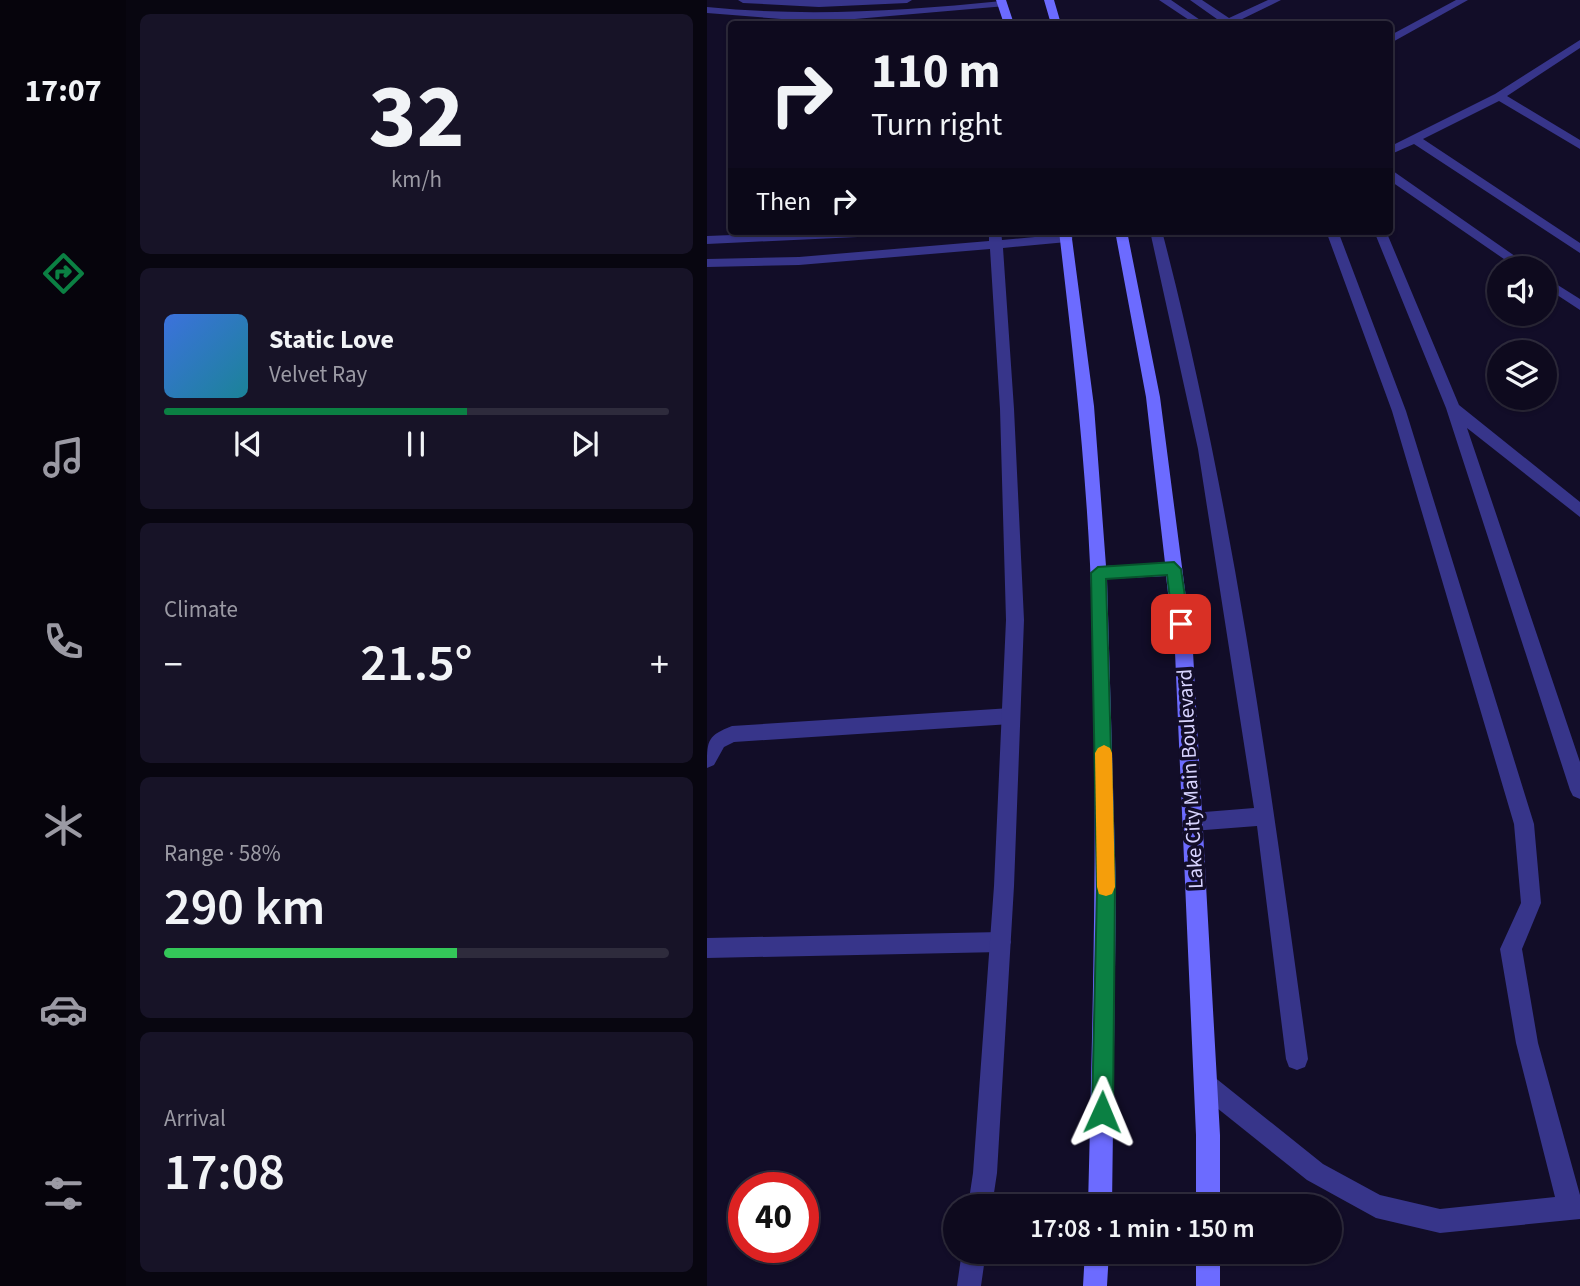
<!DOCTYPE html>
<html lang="en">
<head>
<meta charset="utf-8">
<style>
  :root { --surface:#0e0a1e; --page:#171327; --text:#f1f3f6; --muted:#9b9aa4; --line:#2e2b3c; --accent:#0b8043 }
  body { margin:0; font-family:"Source Sans 3",sans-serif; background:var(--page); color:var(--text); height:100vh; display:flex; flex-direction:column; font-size:26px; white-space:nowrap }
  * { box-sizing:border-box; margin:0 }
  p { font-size:23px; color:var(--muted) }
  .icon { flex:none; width:38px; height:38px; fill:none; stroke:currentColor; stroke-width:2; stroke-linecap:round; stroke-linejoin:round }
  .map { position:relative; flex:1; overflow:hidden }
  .panel { display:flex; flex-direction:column; gap:14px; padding:14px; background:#080610; width:581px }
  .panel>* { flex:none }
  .guide { position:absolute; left:21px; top:21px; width:665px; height:214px; border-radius:7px; box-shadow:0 2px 5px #0004,0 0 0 2px var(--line); background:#0e0a1e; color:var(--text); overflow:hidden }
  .buttons { position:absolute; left:780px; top:256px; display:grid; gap:14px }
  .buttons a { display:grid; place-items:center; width:70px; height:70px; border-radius:50%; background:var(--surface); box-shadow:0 2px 5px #0004,0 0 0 2px var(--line); font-size:35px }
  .speed { position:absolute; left:21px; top:1172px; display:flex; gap:14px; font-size:35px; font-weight:700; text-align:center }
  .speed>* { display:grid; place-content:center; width:91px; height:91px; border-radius:50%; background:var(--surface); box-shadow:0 2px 5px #0004,0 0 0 2px var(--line); line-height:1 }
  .speed .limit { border:10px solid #d22; background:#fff; color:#111 }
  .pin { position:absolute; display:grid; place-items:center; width:60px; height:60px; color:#fff; margin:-30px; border-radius:14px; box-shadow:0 4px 10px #0006 }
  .me { position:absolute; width:77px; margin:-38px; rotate:1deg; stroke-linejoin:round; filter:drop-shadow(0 0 5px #0008) }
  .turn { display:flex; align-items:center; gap:24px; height:147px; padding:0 28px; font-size:32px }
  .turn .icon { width:91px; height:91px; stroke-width:2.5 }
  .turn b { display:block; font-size:49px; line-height:60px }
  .then { display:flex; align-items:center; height:66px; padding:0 28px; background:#0003; gap:14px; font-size:26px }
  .big { font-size:52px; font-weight:600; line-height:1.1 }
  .panel .card { flex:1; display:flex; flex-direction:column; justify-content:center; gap:10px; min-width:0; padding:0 24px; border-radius:10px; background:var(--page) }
  .panel .dial { align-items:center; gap:0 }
  .dial b { font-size:91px; line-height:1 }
  .song { display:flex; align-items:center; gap:21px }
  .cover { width:84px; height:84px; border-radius:10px; background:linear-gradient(135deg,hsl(220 70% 55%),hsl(190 70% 35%)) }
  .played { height:7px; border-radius:4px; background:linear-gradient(90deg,var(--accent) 60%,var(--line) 60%) }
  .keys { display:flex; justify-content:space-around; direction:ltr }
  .heat { display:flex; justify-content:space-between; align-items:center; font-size:38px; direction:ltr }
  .charge { height:10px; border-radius:5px; background:linear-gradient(90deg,#34c759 58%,var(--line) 0) }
  .trip { position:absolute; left:236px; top:1194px; width:399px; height:70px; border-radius:35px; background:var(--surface); box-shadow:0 2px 5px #0004,0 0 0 2px var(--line); font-weight:600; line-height:70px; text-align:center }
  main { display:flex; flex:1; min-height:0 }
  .tab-bar { display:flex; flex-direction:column; width:126px; justify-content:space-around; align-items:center; background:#06040c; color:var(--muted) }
  .tab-bar .icon { width:49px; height:49px }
  .tab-bar .selected { color:var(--accent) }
  .tab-bar b { font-size:32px; color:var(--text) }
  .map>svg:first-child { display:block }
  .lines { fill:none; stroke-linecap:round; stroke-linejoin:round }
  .lane { fill:#37358a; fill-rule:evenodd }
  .street { fill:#37358a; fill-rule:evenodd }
  .secondary { fill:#6c6bff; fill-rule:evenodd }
  .route { fill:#0b8043; stroke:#07532c; stroke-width:2 }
  .slow { fill:#f59e0b }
  .labels { text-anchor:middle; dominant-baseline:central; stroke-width:7; stroke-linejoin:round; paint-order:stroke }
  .street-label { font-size:21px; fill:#d8d4ff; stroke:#120d28 }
</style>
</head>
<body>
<main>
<nav class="tab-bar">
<b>17:07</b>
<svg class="icon selected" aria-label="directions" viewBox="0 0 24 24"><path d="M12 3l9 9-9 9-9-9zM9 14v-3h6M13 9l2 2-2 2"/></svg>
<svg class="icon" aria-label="music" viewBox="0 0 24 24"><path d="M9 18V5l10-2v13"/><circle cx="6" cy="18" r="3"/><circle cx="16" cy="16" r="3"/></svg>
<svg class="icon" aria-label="phone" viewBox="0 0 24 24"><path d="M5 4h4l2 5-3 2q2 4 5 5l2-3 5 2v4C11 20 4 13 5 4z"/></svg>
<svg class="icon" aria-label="climate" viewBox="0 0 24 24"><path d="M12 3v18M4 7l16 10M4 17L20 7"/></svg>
<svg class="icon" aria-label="car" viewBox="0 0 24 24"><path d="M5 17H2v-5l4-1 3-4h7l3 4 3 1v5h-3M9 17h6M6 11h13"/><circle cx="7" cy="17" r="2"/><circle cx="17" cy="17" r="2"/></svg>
<svg class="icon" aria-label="filters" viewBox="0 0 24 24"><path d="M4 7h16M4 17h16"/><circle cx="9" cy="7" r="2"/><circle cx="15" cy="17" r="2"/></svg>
</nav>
<section class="panel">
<div class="card dial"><b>32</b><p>km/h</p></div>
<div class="card">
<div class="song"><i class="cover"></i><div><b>Static Love</b><p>Velvet Ray</p></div></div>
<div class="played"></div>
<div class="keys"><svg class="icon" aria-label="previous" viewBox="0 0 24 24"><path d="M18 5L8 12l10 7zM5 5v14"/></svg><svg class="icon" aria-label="pause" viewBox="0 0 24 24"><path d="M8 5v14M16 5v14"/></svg><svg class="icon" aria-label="next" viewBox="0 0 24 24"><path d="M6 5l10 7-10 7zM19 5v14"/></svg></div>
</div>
<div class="card"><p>Climate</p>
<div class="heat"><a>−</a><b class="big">21.5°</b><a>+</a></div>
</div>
<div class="card"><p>Range · 58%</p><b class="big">290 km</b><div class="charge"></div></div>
<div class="card"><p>Arrival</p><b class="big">17:08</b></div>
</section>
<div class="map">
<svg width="873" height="1286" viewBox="0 0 873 1286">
  <rect width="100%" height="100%" fill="#120d28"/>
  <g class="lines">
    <path class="lane" d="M443 231H455C526 503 563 781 601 1059L598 1067 590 1070 582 1067 579 1059 550 826 485 831 478 829 475 822 478 815 485 813 547 808 491 449Z
      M304 708 310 710 313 716 310 722 304 724 27 742 17 747 7 765 0 768C0 740 0 736 25 726Z
      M294 932 301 935 304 942 301 949 294 952 0 958V938Z"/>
    <path class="street" d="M31 0H205L200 3 112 7 36 3Z
      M452 0H464L499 24H488Z
      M483 0H495L522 18 561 0H574L529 22 530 24H517Z
      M749 0H761L682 44V36Z
      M295 1 299 2V6L148 19H74L0 13V7C99 17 196 11 295 1Z
      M873 40V48L800 96 873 140V149L792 101 716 139 873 243V253L707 144 682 155V147L788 94Z
      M682 170 686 171 825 268H810L682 180Z
      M129 231H199L193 235 0 244V236Z
      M282 231H294L295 240 360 234 366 238 360 242 296 248 307 409 317 620 307 886 290 1173 285 1206H261L266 1173 287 886 299 620 293 409 283 249 92 265 0 267V259L92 257 282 241Z
      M619 231H631L699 411 827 824 834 903 815 949 831 1043 873 1195V1219L733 1233 669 1218 600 1180 490 1092 487 1084 490 1076 498 1073 506 1076 616 1164 673 1195 733 1209 848 1197 809 1043 793 949 814 903 807 824 685 411Z
      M667 231H679L752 405 873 502V517L760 428 873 762V799L866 796 863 790 739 408Z
      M838 277 873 299V310L838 287Z
      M255 1251H279L274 1286H250Z"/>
    <path class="secondary" d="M289 0H299L307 24H297Z
      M337 0H347L354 24H344Z
      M352 231H364L387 406 399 566 458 563 439 397 408 231H420L453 397 486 652 513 1135V1206H489V1135L468 652 459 576 400 579 409 890 405 1206H381C386 1010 391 815 385 620 382 490 367 360 352 231Z
      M378 1251H402L400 1286H376Z
      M489 1251H513V1286H489Z"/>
  </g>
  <path class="route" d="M467 562 474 569 482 624 474 630 466 624 460 575 399 579 408 890 406 1112 403 1119 395 1122 388 1119 385 1112 390 890 384 573 391 567Z"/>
  <path class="slow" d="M397 745 403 748 405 753 408 887 405 894 399 896 392 894 390 887 388 753 391 748Z"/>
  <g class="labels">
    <g class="street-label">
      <text transform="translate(483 779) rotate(-93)">Lake City Main Boulevard</text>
    </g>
  </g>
</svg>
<div class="buttons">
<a><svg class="icon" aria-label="sound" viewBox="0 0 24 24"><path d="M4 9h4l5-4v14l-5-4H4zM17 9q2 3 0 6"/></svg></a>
<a><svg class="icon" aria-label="layers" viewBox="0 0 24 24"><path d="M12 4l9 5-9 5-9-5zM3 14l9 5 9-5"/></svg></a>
</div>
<div class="speed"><div class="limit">40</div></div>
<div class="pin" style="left:474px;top:624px;background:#d93025"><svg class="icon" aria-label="arrive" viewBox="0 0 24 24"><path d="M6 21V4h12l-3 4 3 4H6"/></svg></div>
<svg class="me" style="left:395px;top:1112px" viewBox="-20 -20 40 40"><path d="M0-17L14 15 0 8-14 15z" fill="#0b8043" stroke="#fff" stroke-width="4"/></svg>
<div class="trip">17:08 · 1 min · 150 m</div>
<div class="guide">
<div class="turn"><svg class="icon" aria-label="right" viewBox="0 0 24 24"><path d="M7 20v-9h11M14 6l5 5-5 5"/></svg><div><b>110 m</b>Turn right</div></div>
<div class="then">Then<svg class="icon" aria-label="right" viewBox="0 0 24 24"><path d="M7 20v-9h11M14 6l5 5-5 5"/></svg></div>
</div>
</div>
</main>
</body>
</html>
